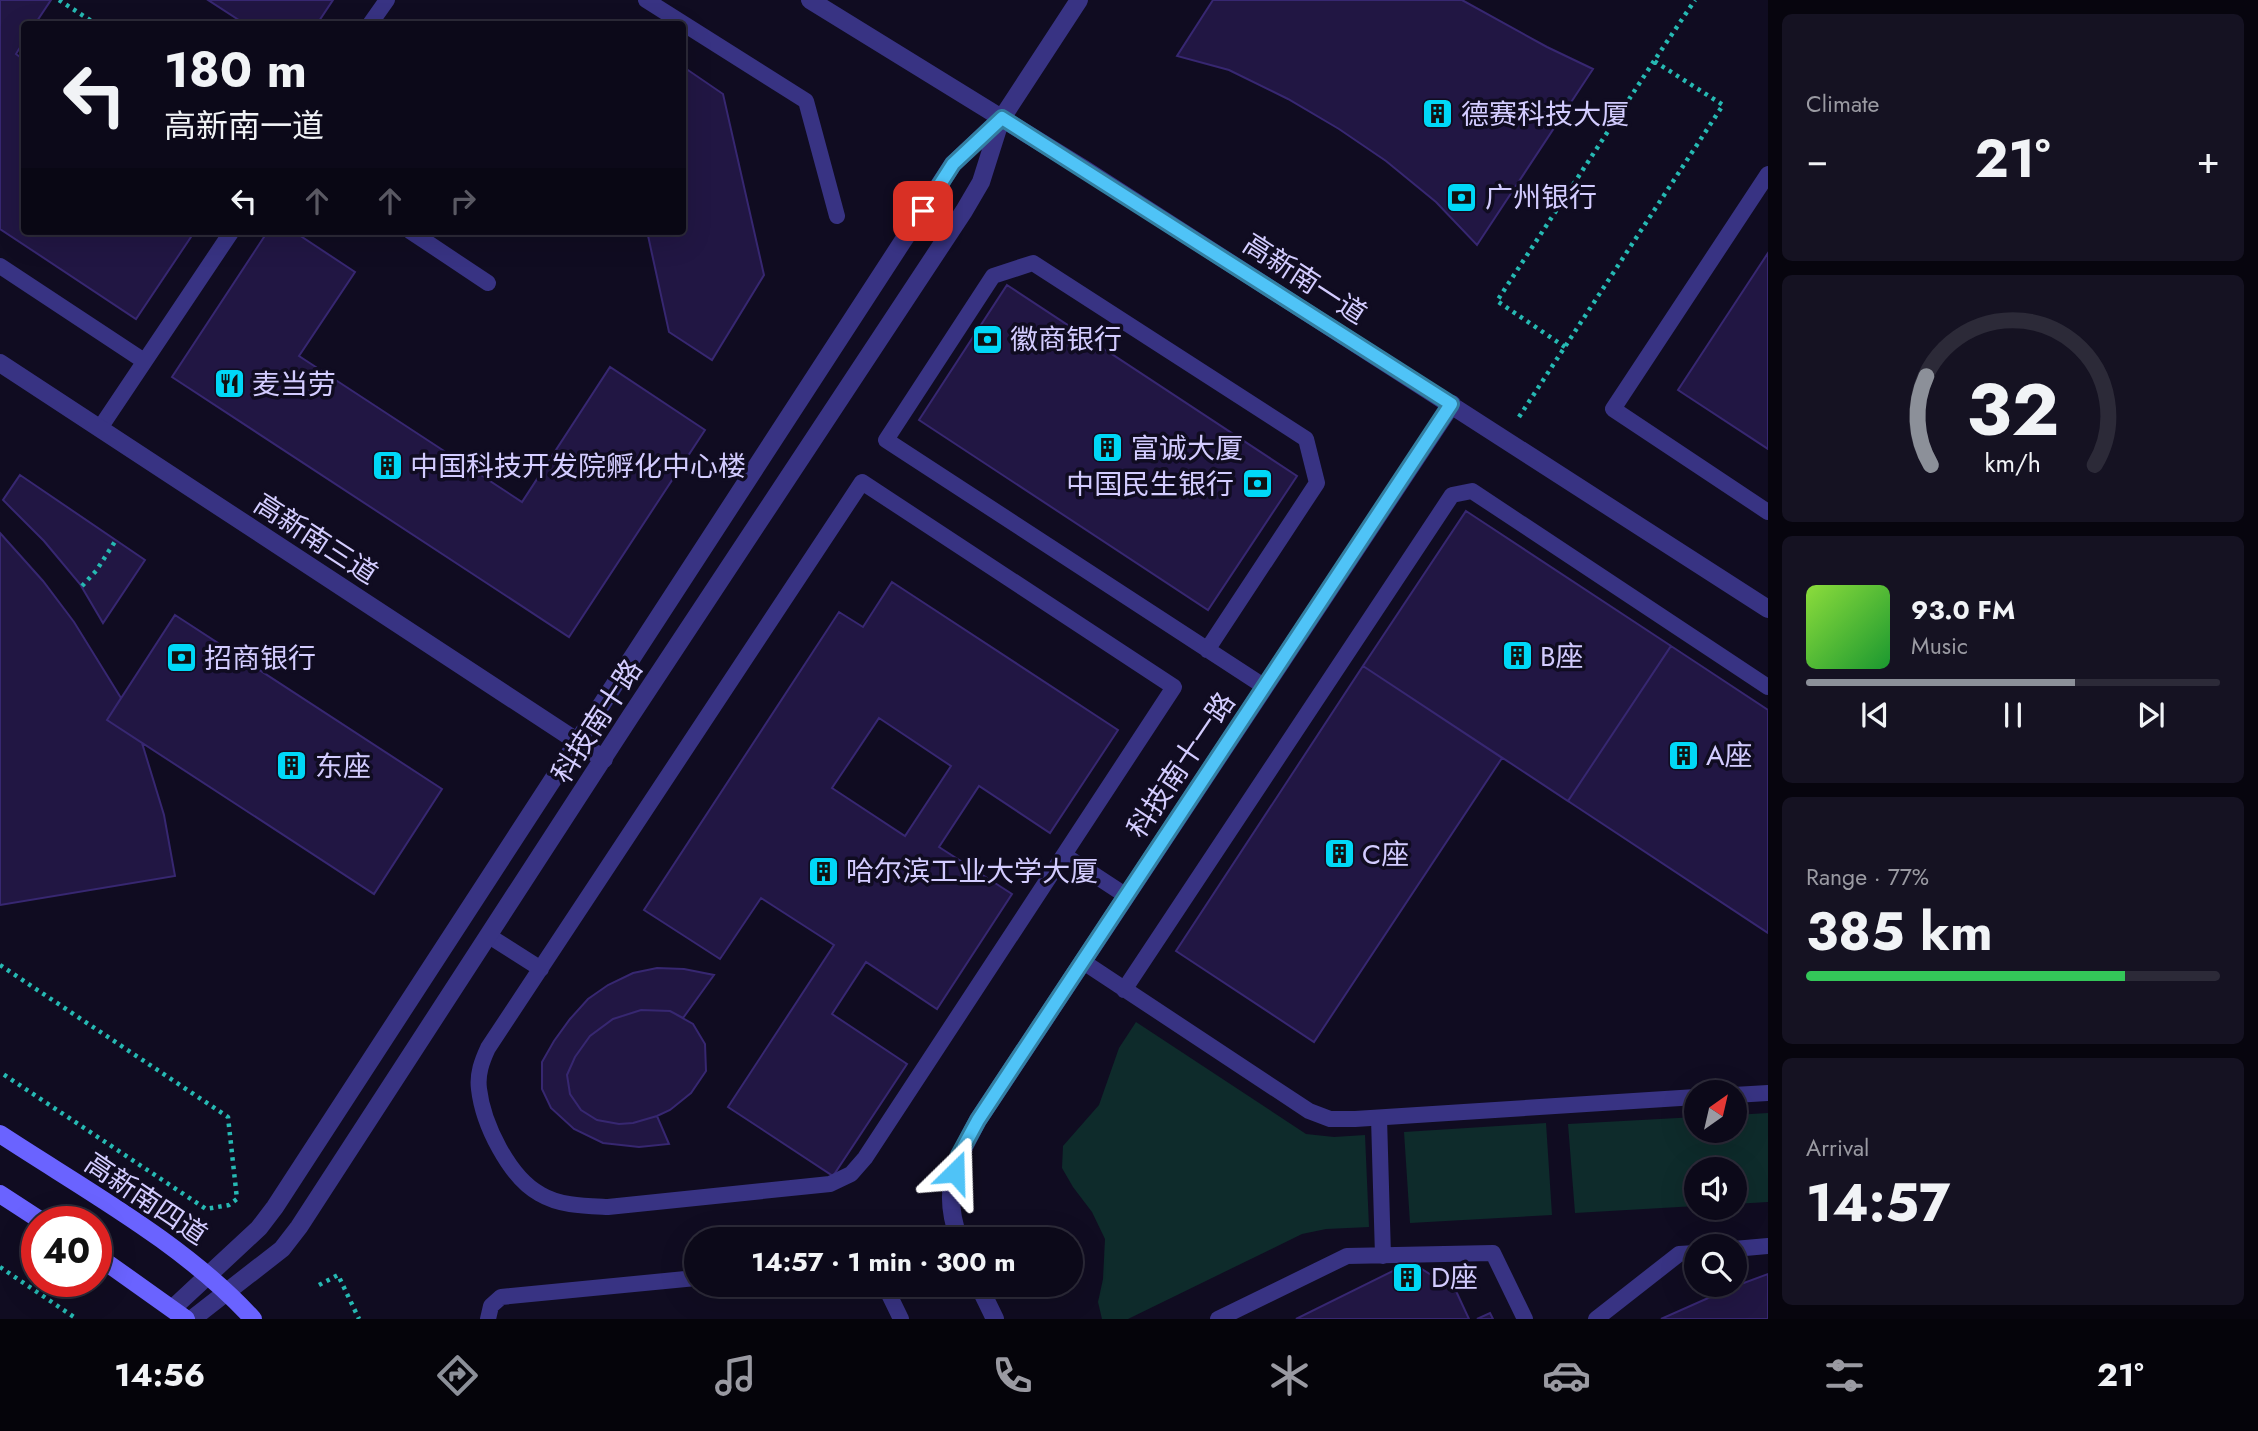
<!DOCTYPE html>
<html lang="en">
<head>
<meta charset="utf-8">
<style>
  :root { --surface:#0c0919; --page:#151222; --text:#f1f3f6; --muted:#9a9aa2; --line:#2c2a38; --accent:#8c9099 }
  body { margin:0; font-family:Jost,"Noto Sans SC",sans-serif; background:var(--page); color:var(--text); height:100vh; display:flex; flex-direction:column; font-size:26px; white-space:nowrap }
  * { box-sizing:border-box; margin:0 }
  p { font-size:23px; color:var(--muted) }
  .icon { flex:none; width:38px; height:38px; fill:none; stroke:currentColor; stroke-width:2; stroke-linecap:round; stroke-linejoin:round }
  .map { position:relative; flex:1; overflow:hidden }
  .side { display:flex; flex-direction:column; gap:14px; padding:14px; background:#07050e; width:490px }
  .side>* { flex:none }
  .guide { position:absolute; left:21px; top:21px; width:665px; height:214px; border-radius:7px; box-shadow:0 7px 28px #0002,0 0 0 2px var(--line); background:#0c0919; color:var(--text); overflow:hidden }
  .needle { width:46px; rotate:34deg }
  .buttons { position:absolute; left:1684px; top:1080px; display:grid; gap:14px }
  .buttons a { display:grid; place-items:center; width:63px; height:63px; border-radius:50%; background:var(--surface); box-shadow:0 7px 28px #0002,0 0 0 2px var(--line); font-size:35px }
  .speed { position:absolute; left:21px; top:1206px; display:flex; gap:14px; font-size:35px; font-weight:700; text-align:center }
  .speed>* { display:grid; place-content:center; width:91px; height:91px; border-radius:50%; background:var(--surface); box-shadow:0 7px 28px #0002,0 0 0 2px var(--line); line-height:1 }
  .speed .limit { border:10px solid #d22; background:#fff; color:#111 }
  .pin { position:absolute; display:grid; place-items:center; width:60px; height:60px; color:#fff; margin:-30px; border-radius:14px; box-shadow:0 4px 10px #0006 }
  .me { position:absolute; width:77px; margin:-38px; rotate:22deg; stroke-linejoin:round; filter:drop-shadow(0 0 5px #0008) }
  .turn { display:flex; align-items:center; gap:24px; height:147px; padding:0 28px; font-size:32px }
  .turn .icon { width:91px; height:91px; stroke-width:2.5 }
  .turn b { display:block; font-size:49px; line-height:60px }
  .lanes { display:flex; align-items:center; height:66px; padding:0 28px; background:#0003; justify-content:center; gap:35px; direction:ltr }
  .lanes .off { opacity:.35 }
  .big { font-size:52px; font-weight:700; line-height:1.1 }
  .side .card { flex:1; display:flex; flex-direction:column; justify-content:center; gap:10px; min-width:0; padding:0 24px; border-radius:10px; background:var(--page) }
  .side .dial { align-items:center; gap:0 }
  .dial svg { height:182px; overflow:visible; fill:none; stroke:var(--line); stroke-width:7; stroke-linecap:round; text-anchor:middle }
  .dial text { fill:var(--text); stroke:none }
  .song { display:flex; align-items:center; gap:21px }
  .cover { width:84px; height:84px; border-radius:10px; background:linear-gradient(135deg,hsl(90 70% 55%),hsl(130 70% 35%)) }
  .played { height:7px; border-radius:4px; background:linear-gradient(90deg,var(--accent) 65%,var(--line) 65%) }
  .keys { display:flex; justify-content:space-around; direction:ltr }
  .heat { display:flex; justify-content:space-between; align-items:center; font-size:38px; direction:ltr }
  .charge { height:10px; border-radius:5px; background:linear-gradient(90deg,#34c759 77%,var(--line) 0) }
  .trip { position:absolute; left:684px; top:1227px; width:399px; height:70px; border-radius:35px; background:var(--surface); box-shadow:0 7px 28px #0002,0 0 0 2px var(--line); font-weight:700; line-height:70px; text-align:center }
  .menu { display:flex; height:112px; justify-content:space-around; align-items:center; background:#05040a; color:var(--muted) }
  .menu .icon { width:49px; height:49px }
  .menu .current { color:var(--accent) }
  .menu b { font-size:32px; color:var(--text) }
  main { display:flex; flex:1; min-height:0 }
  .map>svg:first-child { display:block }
  .green { fill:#0e2b2b }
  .building { fill:#211643; stroke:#372771; stroke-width:2; fill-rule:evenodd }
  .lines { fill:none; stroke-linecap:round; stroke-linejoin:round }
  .path { stroke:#26b9b3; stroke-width:4.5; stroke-dasharray:3.5 5; stroke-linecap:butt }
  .service { stroke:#383383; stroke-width:16 }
  .tertiary { stroke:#383383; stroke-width:18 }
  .secondary { stroke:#6a63ff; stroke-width:18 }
  .route-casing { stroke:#337fa1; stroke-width:18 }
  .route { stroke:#4fc3f7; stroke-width:12 }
  .labels { text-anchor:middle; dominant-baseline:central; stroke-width:7; stroke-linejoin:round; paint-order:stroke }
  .poi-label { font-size:28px; fill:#d3ccff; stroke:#100c21; text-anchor:start }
  .street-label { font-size:28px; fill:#d3ccff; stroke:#100c21 }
</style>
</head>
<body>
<main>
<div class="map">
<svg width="1768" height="1319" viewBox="0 0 1768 1319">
  <rect width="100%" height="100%" fill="#100c21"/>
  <path class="green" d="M1136 1022 1306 1134 1334 1137 1365 1135 1369 1227 1326 1229 1302 1234 1128 1319H1102L1098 1302 1103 1279 1105 1239 1092 1212 1073 1187 1062 1168 1063 1146 1099 1105 1119 1048Z
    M1768 1113V1202L1734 1204V1169H1696V1206L1575 1213 1568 1124 1696 1117V1130H1734V1115Z
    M1546 1123 1552 1215 1410 1223 1404 1132Z"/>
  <path class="building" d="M0 0H51L35 24H24V41L16 54 24 60V231H195L136 319 0 229Z
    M208 0H333L317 24H245Z
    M1213 0H1462L1547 47 1593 69 1477 245 1436 202 1386 161 1339 129 1288 99 1229 70 1177 56Z
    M682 66 723 94 764 275 712 360 669 332 647 231H682Z
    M268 231H293L355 272 299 356 522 502 610 367 705 430 569 637 172 377Z
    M1768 253V449L1678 390Z
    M1007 285 1297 476 1208 610 919 420Z
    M20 475 145 560 103 623 80 584 44 541 3 500Z
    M1466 511 1671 646 1568 801 1363 666Z
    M0 533 43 581 74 622 121 698 107 720 142 743 164 815 175 876 0 905Z
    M892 582 1118 730 1050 833 979 786 939 847 1012 894 937 1009 866 962 832 1014 907 1064 833 1176 728 1107 834 945 761 898 720 959 644 910 839 612 863 627ZM879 718 951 766 905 836 832 788Z
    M175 615 442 789 374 894 107 720Z
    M1671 646 1768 710V933L1568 801Z
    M1363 666 1502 758 1314 1042 1176 951Z
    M657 968 684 969 714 975 683 1018 670 1011 641 1010 613 1019 590 1036 575 1057 567 1075 570 1094 581 1110 597 1120 619 1124 633 1123 657 1116 669 1144 639 1147 603 1143 574 1129 551 1108 542 1089V1062L554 1041 570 1019 588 999 608 985 633 973Z
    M641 1010 670 1011 693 1024 705 1044 706 1071 691 1093 670 1110 657 1116 633 1123 619 1124 597 1120 581 1110 570 1094 567 1075 575 1057 590 1036 613 1019Z
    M1411 1262 1456 1291 1469 1319H1296Z
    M1768 1274V1319H1661L1733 1287Z
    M1490 1313 1493 1319H1477Z"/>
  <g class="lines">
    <path class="path" d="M59 0 96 24
      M1565 347 1497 301 1654 61
      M1519 417 1723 105 1654 61 1695 0
      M82 586 96 571 116 540
      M0 965 228 1117 237 1199 229 1205 206 1209 0 1072
      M0 1267 77 1319
      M319 1285 338 1275 359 1319"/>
    <path class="service" d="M646 0 806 101 837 216
      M370 24 387 0
      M1768 174 1613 409 1768 512
      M410 231 488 283
      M0 266 144 361
      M100 428 232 231
      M862 482 1174 687 865 1158 851 1174 830 1184 608 1207C585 1206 560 1206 540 1194 509 1177 483 1124 479 1089 477 1074 482 1061 488 1048Z
      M1207 650 1317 483 1306 439 1033 263 993 276 886 440 1265 687
      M1064 855 1125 895
      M489 936 541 969
      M1082 961 1309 1111 1330 1119H1355L1696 1097
      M1124 990 1452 495 1472 491 1768 687
      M1734 1095 1768 1093
      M1379 1118 1383 1256
      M1734 1249 1768 1246
      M884 1284 901 1319
      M488 1319 491 1306 501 1297 696 1278
      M1218 1319 1347 1256 1493 1253 1525 1319
      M1596 1319 1679 1254 1696 1253"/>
    <path class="tertiary" d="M810 0 1084 169 1768 609
      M0 363 604 759
      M959 1239C941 1190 955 1163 978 1120L1452 404
      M978 1284 995 1319
      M173 1308 259 1228 275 1207 953 164 1002 118 1079 0
      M192 1319 282 1249 299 1227 630 717 964 211 981 182 1000 122"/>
    <path class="secondary" d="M0 1134C85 1190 185 1244 253 1319
      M0 1194 43 1222
      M96 1255 186 1319"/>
  </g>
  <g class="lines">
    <defs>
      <path id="route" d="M923 211 953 164 1002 118 1451 404 978 1120 959 1155 955 1172"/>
    </defs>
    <use href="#route" class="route-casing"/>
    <use href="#route" class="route"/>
  </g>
  <defs>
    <symbol id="building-square" viewBox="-11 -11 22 22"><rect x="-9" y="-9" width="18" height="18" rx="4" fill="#00d8f7" stroke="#100c21"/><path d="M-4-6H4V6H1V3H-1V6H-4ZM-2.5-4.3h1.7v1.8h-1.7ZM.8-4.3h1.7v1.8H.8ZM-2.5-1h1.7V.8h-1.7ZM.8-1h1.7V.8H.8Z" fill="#111"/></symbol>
    <symbol id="bank-square" viewBox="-11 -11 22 22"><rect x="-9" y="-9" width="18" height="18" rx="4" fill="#00d8f7" stroke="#100c21"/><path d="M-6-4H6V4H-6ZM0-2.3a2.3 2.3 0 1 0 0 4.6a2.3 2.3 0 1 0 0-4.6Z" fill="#111"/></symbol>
    <symbol id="restaurant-square" viewBox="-11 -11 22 22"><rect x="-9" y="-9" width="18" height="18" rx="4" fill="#00d8f7" stroke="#100c21"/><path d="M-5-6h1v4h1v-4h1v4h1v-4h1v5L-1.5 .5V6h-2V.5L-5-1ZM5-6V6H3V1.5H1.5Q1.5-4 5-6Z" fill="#111"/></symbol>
  </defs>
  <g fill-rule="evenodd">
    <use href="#building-square" x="1420" y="96" width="35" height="35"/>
    <use href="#bank-square" x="1444" y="180" width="35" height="35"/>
    <use href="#bank-square" x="970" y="322" width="35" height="35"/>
    <use href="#restaurant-square" x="212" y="366" width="35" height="35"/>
    <use href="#building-square" x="1090" y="430" width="35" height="35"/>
    <use href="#building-square" x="370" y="448" width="35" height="35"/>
    <use href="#bank-square" x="1240" y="466" width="35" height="35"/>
    <use href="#building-square" x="1500" y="638" width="35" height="35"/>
    <use href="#bank-square" x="164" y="640" width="35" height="35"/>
    <use href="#building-square" x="1666" y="738" width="35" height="35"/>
    <use href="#building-square" x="274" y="748" width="35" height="35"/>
    <use href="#building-square" x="1322" y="836" width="35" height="35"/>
    <use href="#building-square" x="806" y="854" width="35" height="35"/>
    <use href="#building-square" x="1390" y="1260" width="35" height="35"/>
  </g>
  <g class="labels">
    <g class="poi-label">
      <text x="1461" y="114">德赛科技大厦</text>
      <text x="1485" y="197">广州银行</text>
      <text x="1010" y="339">徽商银行</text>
      <text x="252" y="384">麦当劳</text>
      <text x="1131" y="448">富诚大厦</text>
      <text x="410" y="466">中国科技开发院孵化中心楼</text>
      <text x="1234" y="484" text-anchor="end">中国民生银行</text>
      <text x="1540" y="656">B座</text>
      <text x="204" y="658">招商银行</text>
      <text x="1706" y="755">A座</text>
      <text x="315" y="766">东座</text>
      <text x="1362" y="854">C座</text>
      <text x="846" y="871">哈尔滨工业大学大厦</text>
      <text x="1431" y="1277">D座</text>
    </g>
    <g class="street-label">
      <text transform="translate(1305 279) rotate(33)">高新南一道</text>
      <text transform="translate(316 539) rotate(33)">高新南三道</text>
      <text transform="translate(597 721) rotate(-57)">科技南十路</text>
      <text transform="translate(1181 765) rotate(-56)">科技南十一路</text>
      <text transform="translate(146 1199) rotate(34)">高新南四道</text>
    </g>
  </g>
</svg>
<div class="buttons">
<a><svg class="needle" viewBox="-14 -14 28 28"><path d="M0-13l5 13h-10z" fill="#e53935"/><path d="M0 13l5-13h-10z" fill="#9a9aa2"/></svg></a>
<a><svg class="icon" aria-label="sound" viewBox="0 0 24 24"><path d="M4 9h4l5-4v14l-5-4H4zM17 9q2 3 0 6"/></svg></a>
<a><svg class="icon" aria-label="search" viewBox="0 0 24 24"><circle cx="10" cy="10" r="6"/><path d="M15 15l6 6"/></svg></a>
</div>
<div class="speed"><div class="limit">40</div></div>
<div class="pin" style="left:923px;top:211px;background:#d93025"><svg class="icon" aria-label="arrive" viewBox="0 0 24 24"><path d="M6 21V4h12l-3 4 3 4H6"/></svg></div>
<svg class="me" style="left:955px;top:1172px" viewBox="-20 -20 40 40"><path d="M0-17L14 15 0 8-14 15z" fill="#4fc3f7" stroke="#fff" stroke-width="4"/></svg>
<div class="trip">14:57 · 1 min · 300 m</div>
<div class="guide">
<div class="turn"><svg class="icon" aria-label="left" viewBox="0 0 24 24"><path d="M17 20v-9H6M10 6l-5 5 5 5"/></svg><div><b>180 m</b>高新南一道</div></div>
<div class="lanes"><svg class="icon" aria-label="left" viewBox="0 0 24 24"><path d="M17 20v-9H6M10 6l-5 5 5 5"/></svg><svg class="icon off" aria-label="ahead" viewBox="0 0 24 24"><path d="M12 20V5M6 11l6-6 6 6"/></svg><svg class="icon off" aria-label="ahead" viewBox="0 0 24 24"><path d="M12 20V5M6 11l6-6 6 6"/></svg><svg class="icon off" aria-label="right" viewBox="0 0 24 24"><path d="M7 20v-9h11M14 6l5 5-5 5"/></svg></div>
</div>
</div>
<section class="side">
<div class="card"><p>Climate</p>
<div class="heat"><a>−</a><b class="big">21°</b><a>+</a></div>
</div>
<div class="card dial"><svg viewBox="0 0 100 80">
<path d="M14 69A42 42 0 1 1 86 69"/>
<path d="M14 69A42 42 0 0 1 12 30" stroke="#8c9099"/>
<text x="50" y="56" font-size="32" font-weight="700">32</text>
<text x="50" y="72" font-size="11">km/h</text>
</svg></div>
<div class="card">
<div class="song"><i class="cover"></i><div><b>93.0 FM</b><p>Music</p></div></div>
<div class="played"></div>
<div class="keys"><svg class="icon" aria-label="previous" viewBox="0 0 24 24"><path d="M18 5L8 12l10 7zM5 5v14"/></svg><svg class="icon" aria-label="pause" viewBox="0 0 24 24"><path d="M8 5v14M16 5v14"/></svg><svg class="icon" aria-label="next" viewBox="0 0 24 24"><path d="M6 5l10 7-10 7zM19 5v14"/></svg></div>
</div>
<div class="card"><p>Range · 77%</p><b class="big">385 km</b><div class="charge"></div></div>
<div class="card"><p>Arrival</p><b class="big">14:57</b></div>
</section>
</main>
<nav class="menu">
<b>14:56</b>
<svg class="icon current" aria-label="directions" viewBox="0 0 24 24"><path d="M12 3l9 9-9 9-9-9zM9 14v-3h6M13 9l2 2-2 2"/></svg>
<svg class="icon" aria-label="music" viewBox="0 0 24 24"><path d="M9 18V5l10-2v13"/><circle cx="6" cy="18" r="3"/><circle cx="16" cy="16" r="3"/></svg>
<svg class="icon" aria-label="phone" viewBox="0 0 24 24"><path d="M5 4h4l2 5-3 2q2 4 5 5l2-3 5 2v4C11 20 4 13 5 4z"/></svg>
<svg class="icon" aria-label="climate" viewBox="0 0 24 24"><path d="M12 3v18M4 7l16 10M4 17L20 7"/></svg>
<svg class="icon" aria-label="car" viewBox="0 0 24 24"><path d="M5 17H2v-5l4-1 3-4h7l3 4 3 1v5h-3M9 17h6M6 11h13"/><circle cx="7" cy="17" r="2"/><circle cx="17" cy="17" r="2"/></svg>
<svg class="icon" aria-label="filters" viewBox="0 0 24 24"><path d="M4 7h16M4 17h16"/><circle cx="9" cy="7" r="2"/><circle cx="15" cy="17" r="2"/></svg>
<b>21°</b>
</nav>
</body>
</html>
